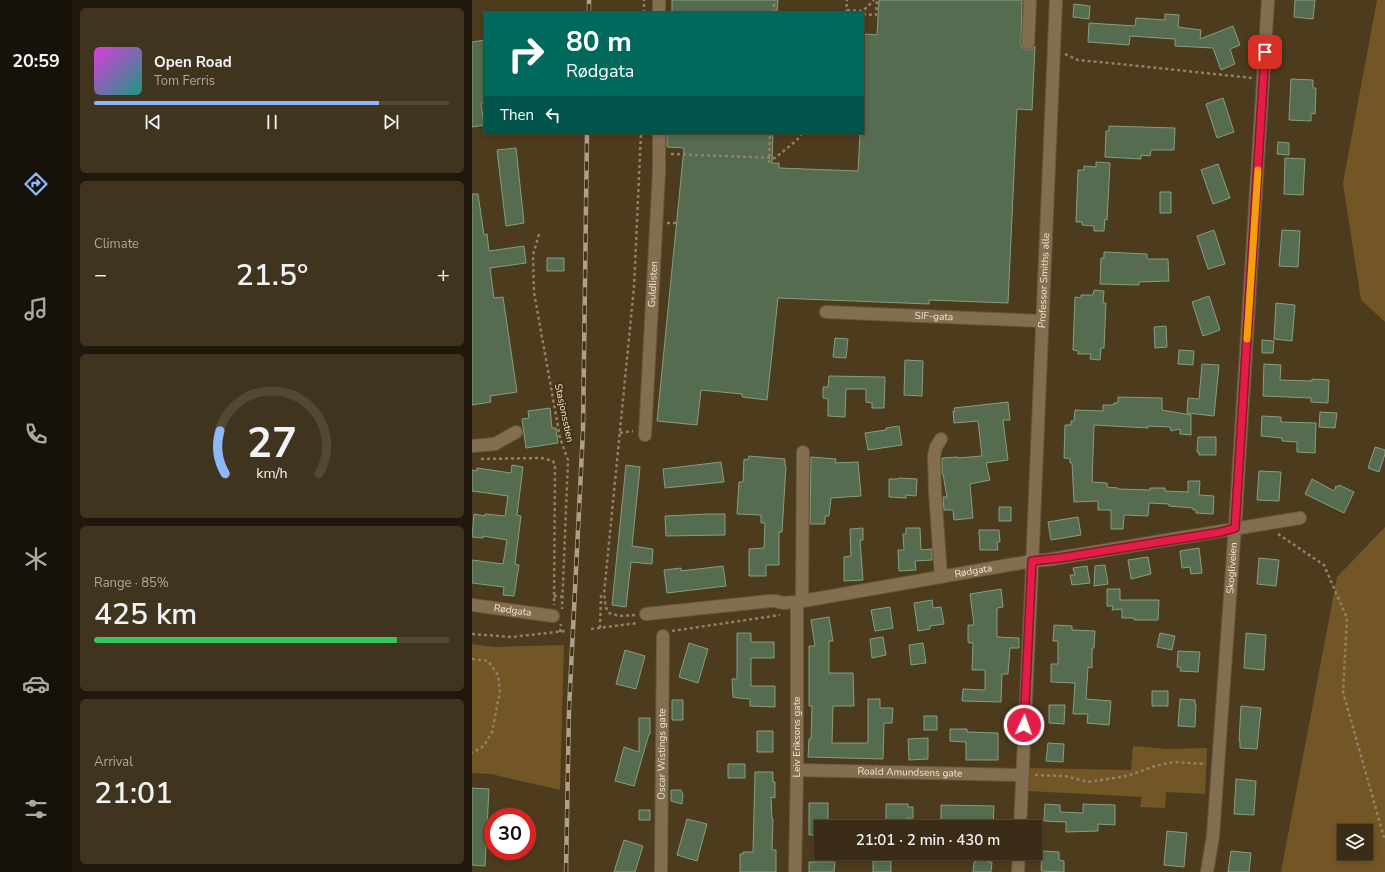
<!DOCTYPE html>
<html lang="en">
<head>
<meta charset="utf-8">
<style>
  :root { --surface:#3a2c16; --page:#41341f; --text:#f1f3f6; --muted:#aba7a1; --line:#544835; --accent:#8db9fc }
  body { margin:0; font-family:"Nunito Sans",sans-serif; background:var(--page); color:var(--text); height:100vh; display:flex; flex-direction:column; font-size:15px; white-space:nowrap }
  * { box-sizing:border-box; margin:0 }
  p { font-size:13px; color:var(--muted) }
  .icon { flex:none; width:22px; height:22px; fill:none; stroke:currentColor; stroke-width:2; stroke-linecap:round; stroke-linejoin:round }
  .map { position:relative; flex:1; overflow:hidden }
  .details { display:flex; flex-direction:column; gap:8px; padding:8px; background:#20180c; width:400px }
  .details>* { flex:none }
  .top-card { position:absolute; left:12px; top:12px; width:380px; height:122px; border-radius:0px; box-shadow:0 2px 6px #0003,0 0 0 1px var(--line); background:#00695c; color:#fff; overflow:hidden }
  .controls { position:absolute; left:865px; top:824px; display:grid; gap:8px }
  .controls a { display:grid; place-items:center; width:36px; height:36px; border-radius:0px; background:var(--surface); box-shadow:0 2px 6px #0003,0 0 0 1px var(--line); font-size:20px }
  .speed { position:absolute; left:12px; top:808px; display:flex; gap:8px; font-size:20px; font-weight:700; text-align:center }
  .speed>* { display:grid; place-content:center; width:52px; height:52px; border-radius:50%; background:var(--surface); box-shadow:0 2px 6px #0003,0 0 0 1px var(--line); line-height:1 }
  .speed .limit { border:6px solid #d22; background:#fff; color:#111 }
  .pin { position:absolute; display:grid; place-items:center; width:34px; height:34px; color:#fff; margin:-17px; border-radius:8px; box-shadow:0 2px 6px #0006 }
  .me { position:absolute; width:44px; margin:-22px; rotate:3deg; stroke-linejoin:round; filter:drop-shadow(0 0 3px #0008) }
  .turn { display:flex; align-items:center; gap:14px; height:84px; padding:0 16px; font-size:18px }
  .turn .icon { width:52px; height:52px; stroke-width:2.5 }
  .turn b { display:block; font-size:28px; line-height:34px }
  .then { display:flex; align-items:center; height:38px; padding:0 16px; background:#0003; gap:8px; font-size:15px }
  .big { font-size:30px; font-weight:600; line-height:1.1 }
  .details .widget { flex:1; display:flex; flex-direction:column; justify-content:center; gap:6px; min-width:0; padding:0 14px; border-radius:6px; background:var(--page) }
  .details .dial { align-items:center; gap:0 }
  .dial svg { height:104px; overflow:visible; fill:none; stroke:var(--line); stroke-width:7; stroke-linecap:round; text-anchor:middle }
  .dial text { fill:var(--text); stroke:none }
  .song { display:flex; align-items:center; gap:12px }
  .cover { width:48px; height:48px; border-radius:6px; background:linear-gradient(135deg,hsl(300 70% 55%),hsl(170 70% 35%)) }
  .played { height:4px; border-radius:2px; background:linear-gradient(90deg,var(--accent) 80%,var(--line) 80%) }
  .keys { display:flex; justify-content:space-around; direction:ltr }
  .heat { display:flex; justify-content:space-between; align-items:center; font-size:22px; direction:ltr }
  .charge { height:6px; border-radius:3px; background:linear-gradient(90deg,#34c759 85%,var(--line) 0) }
  .trip { position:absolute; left:342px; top:820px; width:228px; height:40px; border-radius:0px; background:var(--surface); box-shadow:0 2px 6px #0003,0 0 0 1px var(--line); font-weight:600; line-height:40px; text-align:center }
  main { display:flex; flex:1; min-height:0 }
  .dock { display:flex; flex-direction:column; width:72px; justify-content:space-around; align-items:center; background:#171209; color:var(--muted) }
  .dock .icon { width:28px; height:28px }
  .dock .selected { color:var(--accent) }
  .dock b { font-size:18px; color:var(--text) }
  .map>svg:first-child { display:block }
  .green { fill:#725625; fill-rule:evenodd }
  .building { fill:#566c50; stroke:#869e80 }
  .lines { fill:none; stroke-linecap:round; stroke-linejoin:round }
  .minor-casing { stroke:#67593e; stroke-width:14 }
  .path { stroke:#918169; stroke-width:2.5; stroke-dasharray:3 3; stroke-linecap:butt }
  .minor { stroke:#836f50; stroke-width:12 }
  .rail-casing { stroke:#aea08a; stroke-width:4.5 }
  .rail { stroke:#423112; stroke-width:3; stroke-dasharray:9; stroke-linecap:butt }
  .route-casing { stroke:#92132f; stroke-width:10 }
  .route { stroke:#e11d48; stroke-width:7 }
  .slow { stroke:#f59e0b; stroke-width:7 }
  .labels { text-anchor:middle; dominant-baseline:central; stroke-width:4; stroke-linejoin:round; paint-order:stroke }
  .street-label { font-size:10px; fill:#f1e6d5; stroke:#423112 }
</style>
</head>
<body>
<main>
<nav class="dock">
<b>20:59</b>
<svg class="icon selected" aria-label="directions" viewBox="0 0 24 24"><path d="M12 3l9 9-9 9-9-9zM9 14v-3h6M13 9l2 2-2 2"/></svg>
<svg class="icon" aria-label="music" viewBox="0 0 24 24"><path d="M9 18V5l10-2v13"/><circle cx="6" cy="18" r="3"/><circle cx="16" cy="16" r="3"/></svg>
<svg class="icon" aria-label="phone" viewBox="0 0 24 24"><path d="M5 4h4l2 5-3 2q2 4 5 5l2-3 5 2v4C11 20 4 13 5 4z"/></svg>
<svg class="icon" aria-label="climate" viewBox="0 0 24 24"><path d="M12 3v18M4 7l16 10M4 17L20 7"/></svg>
<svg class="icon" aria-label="car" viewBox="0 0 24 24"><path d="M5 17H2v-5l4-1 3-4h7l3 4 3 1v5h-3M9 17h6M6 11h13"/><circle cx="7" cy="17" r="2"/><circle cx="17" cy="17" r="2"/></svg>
<svg class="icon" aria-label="filters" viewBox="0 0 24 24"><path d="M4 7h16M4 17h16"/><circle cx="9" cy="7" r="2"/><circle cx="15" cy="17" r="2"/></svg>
</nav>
<section class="details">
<div class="widget">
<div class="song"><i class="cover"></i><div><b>Open Road</b><p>Tom Ferris</p></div></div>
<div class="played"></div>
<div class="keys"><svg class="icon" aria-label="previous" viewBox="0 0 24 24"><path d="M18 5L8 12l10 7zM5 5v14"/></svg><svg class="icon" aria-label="pause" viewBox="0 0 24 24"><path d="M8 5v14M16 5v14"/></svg><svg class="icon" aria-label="next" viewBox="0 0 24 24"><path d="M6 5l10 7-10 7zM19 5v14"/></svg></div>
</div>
<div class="widget"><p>Climate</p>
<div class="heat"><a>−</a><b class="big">21.5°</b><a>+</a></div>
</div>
<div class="widget dial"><svg viewBox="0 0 100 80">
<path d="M14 69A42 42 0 1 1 86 69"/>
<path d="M14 69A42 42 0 0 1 10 36" stroke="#8db9fc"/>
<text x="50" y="56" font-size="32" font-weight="700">27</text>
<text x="50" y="72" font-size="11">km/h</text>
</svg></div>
<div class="widget"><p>Range · 85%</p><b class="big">425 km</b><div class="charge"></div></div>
<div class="widget"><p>Arrival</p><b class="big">21:01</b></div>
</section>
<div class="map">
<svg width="913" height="872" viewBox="0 0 913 872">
  <rect width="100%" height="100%" fill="#4d3b1d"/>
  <path class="green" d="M905 0H913V322L889 300 871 183Z
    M913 527V872H809L865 577ZM872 831H894V853H872Z
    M0 644 22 647 92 645 88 790 19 774 0 773Z
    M661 746 696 749 735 748 733 794 694 792 693 808 668 807 670 797 556 791 557 768 659 770Z"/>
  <path class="building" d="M200 0H306L305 13H200Z
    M407 0H550L549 46 552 49 556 50 560 49 563 46 560 110 545 109 536 303 457 300V304L306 298 295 400 270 397V394L229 390 225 425 185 421 212 148 195 147V133H301L300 163H307V168L386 171 388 133H391V48L393 34 405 35Z
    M823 0H843L841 19 822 17Z
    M602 4 618 6 617 19 601 17Z
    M693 14 707 15 706 27 729 30 728 39 761 26 768 45 758 49 763 64 749 70 741 48 703 46V39L658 36 657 45 616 42 617 23 663 26 664 18 693 20Z
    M13 40V103H9L12 125 0 127V42Z
    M819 79 841 80V88H844L843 114 839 113V121L817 120Z
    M751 98 762 132 745 138 734 104Z
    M637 126 703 128 702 150H679L678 156 669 155V159L633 157 634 131H637Z
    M806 142 817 143V155L805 154Z
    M44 148 52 223 34 226 25 150Z
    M813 158 833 159 831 195 812 194Z
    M624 162 638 163 635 220 633 219 632 231H622V226L610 225V222H604L606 170H612V166L624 167Z
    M746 164 758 198 741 204 729 170Z
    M688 192H699V213H688Z
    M0 194H6L12 235 15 234 17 251 52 246 54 263 18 268 22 298 31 297 45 392 18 396 19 402 0 405Z
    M742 230 753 264 736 269 725 236Z
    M810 230 828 231 826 267 807 266Z
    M632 252 675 254V259H696L697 281 667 282V285L628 284 629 258H632Z
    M75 258H92V271H75Z
    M622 290 632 291 631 303H634L632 348H629L628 360 618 359 619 354H606V351L601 350 603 297 609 298V295H621Z
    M737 296 748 330 731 336 720 302Z
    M804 303 823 305 820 341 802 339Z
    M694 326 695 347 683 348 682 327Z
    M363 338 376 339 374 358 361 357Z
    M790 340 802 341 801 353H790Z
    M707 350 722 351 721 365 706 364Z
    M433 360 451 361 450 396 432 395Z
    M730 364 747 365 742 416 715 413 716 398 727 399Z
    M792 364 809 365 808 380 840 381V379L857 380 856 403 839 402V398L791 396Z
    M357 376 413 377 412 408H400V403L394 402V389H374L373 417 356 416V399L351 398V387H356Z
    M646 397 690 398V410L719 415V435L708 434V429L699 431 698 427 676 426V428L622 425 620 482 635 483V487L646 488V489L678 490V488H693V491L716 492V481H728L727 495 742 496 741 514 724 513V510H721V508L697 506V504L677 503 676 516 652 515 651 529H639V510H626V501L602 502 600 463H598V459L592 458 593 425H599V421H602L603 410 631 411V405H642V403H646Z
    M536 402 538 420H531L536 460 514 463 518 480 498 484 501 518 482 520 481 510H472L471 497H475L471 474H470V458L486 457V458L510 456 506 421 482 423 481 411H483L482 408Z
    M78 408 80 428H84L86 443 54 448 50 419 57 418 56 411Z
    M848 412 865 413 863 428 847 427Z
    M790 416 809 417V422L844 423 843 453 825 452V442L810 441V438L789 436Z
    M427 426 430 445 396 450 393 433 414 430V428Z
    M726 437H744V455H727V452H725Z
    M903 447 913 450V454L907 472 896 468Z
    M277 456 313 459V466H314L310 532H307V565H294V576H277V549L292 548 293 523H289V515L265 514 267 482H271L272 459 276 460Z
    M339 457 364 459 363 463 386 462 389 496 359 498 357 516H353V524H338Z
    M249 462 252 482 193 488 191 469Z
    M40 465 51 467 45 515 49 516 43 564 47 565 42 596 31 595 32 587 0 583V560L31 564 35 540 11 536V538L0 537 2 514 13 516V514L33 516 36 496 0 491V470L5 471V468L39 473Z
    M154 465 168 467 160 546 181 549 180 564 159 562 154 607 140 605Z
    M787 471 809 472 807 501 785 500Z
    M427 478 445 479 444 496 434 495V498L417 497V479H426Z
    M840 479 862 491 864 486 866 487 867 485 882 492 872 513 833 494Z
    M527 507H539V521H527Z
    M236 514H253V535L194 536 193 516Z
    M606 517 609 535 579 540 576 522Z
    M391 528V540H388L391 580 372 581V557L379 556 378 529Z
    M434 528H448L449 550 460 549V560L443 561 444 570 427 571 426 550H432L431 534H434Z
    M507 530H527L528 542H525L526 550H508Z
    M727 548 730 573 719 574 718 567 710 568 708 551Z
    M676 557 679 574 659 579 656 560Z
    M787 558 807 560 804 586 785 584Z
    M633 565 636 584 622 586 623 566Z
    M251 566 254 586 195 593 192 570 209 568V571Z
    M615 566 618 583 600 585 598 575H603L601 568Z
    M529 589 531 607 525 608V637L547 638V648H538L536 674H530L529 702 490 701 491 689 513 690V670H500L501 643H497L496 641V625H502L498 594Z
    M635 589H648V600H687L686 620H662V618H650V609L640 610 641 606H635Z
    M460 600 461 608 469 607 472 624 458 626V629L446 631 442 603Z
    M418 607 421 628 403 631 399 610Z
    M357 617 361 641H357V673H381L382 706H361L360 743H396V699H408V708H421L420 723H412L411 759 336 757 337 739H339L340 706H337V646H343L339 620Z
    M582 625 600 626V630L623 631 622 648H620V668L616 667 614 699 639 701 637 725 615 723 616 714H601L603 683 579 682V664H586V641H581Z
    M265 633H279V642H302V658H279V686H303V707L278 706V699L266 698 261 697 260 679H265Z
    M688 633 703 636 700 650 685 647Z
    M774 633 794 635 792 670 772 668Z
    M411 637 414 655 400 658 398 639Z
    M217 643 236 649 226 683 207 677Z
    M451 643 454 663 439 665 437 645Z
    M153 650 173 656 164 689 144 684Z
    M706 651 728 652 726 672 708 671 709 668 705 667Z
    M680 691H696V706H680Z
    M708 699 723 700V704H724L723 727 706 726Z
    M200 700H211V720H200Z
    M577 705H593L592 724 577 723Z
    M769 706 789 708 785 749 768 748V741H767Z
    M452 716H465V730H452Z
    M167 718H178V734H177L162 786 143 781 152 747 167 752Z
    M478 729H495V732L526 733V760H494V742L478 741Z
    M285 731H301V752H285Z
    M456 738V759L437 760 436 739Z
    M576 743 592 744 591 762 574 761Z
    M256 764H273V778H256Z
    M283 772H301V782H303V798L299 797 300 819H301L300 850H304V872H268V854H271V852H281Z
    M764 779 784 781 782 815 762 814Z
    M0 788 17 789 13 866 0 865Z
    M199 790H209L211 795 210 804 199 801Z
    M337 803H356V827H349V835H337Z
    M414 804H436V807H441V818H435V821L428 820V824H414Z
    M573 804 588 805V812L611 813V804L643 805V825L626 824V831L594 832V822L572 821Z
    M469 805 522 806 521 826 488 825H486V827H469Z
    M167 810H178V820H167Z
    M215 819 235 824 225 861 205 855Z
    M695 831 715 833 712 867 692 865Z
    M152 840 171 846 163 872H142Z
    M570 851 587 852V860L592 861V872L569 871Z
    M759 851 779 853 777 872H756Z
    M505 853H516V862H520L519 872H501L502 862H504Z
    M401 861H419V872H401Z
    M337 862H363L362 872H337Z"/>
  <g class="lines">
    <defs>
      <g id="minor">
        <path d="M187 13V0"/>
        <path d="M556 43 558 0"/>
        <path id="s1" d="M354 312 570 321"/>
        <path id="s2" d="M173 435 187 172V133"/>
        <path d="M469 439 464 447 462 456 463 491 469 576"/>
        <path d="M0 446 23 444 44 432"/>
        <path d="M330 601 331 452"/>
        <path id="s3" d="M0 605 81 616"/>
        <path id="s4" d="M174 614 298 601H304L311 603 325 602 560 561 574 560 828 518"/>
        <path id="s5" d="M325 770 550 775"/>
        <path id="s6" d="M548 827 559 591 584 0"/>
        <path id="s7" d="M189 872 191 636"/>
        <path id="s8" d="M323 872 325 770V602"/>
        <path d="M546 872 547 853"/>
        <path id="s9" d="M735 872 741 836 764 512 796 0"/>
      </g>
    </defs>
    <use href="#minor" class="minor-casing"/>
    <path class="path" d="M375 10 391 11 402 0
      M172 13V0
      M302 13V0
      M374 13 375 0
      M391 14 404 15 405 0
      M593 54 606 60 648 64 780 78
      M199 154 303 158 325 140 330 133
      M297 163 298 133
      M195 223H205
      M67 234 61 255 62 292 88 438 96 460 90 609
      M148 433 161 431
      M9 459 70 458 81 461 83 465 82 605
      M806 534 852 565 875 618 871 692 913 841
      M82 596 90 597
      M163 615 148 616 137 613 134 608 132 594 162 287 169 133
      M128 628 129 596 132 594
      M119 629 166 623
      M200 631 308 615
      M88 632 89 624
      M0 634 40 637 93 631
      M0 659 16 661 26 675 28 691 20 732 12 746 0 753
      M563 775 593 776 616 782 655 776 683 766 702 762 734 764"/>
    <use href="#minor" class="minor"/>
    <defs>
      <path id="rail" d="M117 13V0
        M94 872 97 709 111 431 115 133"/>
    </defs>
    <use href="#rail" class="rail-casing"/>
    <use href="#rail" class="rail"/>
  </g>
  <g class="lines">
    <defs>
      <path id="route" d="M552 725 560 561 588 558 749 532 763 528 793 52"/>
    </defs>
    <use href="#route" class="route-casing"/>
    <use href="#route" class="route"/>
    <path class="slow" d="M775 339 786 170"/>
  </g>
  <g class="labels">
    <g class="street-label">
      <text stroke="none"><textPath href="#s6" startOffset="547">Professor Smiths alle</textPath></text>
      <text stroke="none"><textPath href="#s2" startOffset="151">Guldlisten</textPath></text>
      <text stroke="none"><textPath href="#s1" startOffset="108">SIF-gata</textPath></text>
      <text transform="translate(92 413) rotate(78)">Stasjonsstien</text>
      <text stroke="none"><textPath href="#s9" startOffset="305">Skogliveien</textPath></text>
      <text stroke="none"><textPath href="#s4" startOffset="331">Rødgata</textPath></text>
      <text stroke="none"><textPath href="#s3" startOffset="41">Rødgata</textPath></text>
      <text stroke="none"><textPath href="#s8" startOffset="135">Leiv Eriksons gate</textPath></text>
      <text stroke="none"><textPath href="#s7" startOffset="118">Oscar Wistings gate</textPath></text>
      <text stroke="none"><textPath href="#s5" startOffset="113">Roald Amundsens gate</textPath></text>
    </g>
  </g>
</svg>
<div class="controls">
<a><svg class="icon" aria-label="layers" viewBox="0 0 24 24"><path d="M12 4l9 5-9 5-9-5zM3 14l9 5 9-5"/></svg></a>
</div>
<div class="speed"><div class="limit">30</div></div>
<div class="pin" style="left:793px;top:52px;background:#d93025"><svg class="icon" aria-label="arrive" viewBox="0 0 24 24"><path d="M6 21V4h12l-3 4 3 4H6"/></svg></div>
<svg class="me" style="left:552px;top:725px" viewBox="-20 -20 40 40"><circle r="17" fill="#e11d48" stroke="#fff" stroke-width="3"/><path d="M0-11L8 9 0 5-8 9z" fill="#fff"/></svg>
<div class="trip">21:01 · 2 min · 430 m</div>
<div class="top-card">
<div class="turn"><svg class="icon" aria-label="right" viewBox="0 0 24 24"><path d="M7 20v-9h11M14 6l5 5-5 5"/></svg><div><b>80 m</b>Rødgata</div></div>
<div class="then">Then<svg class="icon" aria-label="left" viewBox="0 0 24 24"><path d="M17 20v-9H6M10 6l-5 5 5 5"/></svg></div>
</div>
</div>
</main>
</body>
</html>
